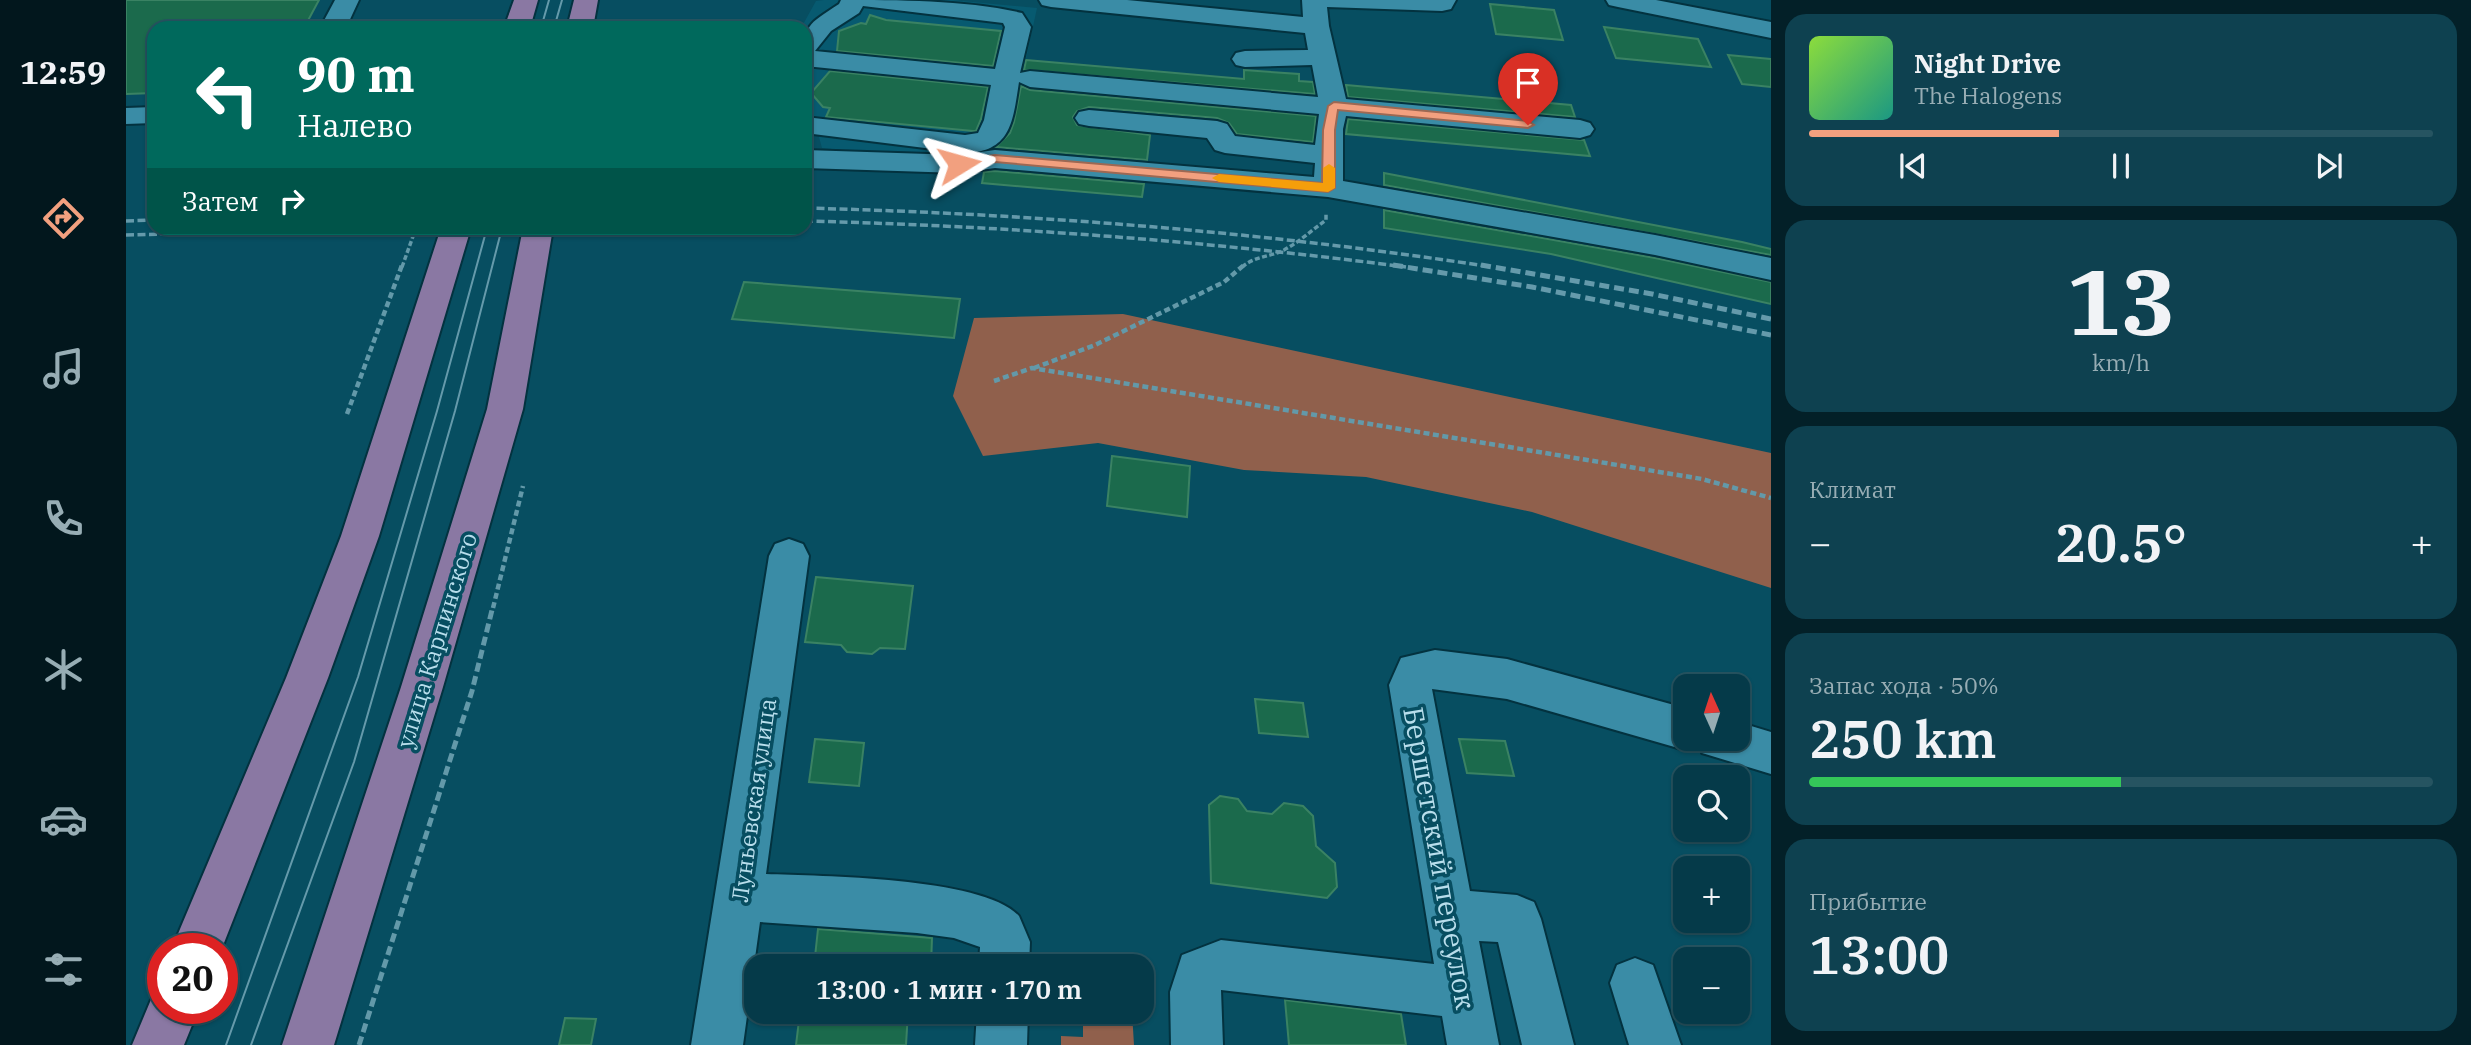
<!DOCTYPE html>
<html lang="ru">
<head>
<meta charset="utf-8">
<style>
  :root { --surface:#053a49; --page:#0e4150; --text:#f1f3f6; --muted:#97adb4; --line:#265461; --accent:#f2a07f }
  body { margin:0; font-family:"IBM Plex Serif",serif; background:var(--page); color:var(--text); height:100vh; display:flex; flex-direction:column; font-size:26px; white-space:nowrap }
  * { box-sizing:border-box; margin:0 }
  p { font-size:23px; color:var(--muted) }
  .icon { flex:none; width:38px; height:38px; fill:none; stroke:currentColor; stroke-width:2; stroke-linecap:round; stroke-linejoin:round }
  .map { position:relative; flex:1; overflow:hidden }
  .details { display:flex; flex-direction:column; gap:14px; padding:14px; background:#032028; width:700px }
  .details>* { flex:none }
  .top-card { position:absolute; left:21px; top:21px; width:665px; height:214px; border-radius:21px; box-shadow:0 2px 5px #0004,0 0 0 2px var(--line); background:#00695c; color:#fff; overflow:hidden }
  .needle { width:46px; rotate:357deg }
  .fabs { position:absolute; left:1547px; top:674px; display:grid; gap:14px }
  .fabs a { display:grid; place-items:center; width:77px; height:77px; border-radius:14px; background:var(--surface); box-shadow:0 2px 5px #0004,0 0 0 2px var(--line); font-size:35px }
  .speed { position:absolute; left:21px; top:933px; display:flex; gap:14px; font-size:35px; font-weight:700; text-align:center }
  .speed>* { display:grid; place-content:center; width:91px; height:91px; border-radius:50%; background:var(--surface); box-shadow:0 2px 5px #0004,0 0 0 2px var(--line); line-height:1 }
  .speed .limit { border:10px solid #d22; background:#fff; color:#111 }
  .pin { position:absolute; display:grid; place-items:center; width:60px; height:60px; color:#fff; margin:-72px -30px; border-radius:50% 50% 50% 0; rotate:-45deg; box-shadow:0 0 7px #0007 }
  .pin .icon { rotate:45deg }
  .me { position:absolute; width:77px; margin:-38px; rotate:82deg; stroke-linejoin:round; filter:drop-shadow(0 0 5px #0008) }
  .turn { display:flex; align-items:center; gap:24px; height:147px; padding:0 35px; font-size:32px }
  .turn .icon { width:91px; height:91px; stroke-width:2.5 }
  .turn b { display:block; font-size:49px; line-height:60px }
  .then { display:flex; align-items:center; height:66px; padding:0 35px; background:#0003; gap:14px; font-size:26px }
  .big { font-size:52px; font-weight:600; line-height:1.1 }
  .details .card { flex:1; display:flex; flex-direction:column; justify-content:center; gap:10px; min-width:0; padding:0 24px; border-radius:21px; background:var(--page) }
  .details .dial { align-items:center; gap:0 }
  .dial b { font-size:91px; line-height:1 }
  .song { display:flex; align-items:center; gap:21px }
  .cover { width:84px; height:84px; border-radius:10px; background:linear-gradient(135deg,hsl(90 70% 55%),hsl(170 70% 35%)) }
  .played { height:7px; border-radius:4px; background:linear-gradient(90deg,var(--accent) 40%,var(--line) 40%) }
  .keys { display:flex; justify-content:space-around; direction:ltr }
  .heat { display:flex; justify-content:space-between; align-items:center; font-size:38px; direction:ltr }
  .charge { height:10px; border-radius:5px; background:linear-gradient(90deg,#34c759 50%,var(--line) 0) }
  .trip { position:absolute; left:618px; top:954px; width:410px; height:70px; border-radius:21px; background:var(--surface); box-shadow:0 2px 5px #0004,0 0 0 2px var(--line); font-weight:600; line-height:70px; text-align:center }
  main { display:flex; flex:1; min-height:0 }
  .tabs { display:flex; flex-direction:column; width:126px; justify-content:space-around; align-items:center; background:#02171d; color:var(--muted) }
  .tabs .icon { width:49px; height:49px }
  .tabs .active { color:var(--accent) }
  .tabs b { font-size:32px; color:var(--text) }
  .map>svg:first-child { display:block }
  .built { fill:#075a70 }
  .green { fill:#90604c }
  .building { fill:#1b6a4c; stroke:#3a8263; stroke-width:2 }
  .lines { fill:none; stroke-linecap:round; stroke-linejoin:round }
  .minor-casing { stroke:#03323f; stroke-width:4 }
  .major-casing { stroke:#03323f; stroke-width:4 }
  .path-far2 { stroke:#6399a9; stroke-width:3.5; stroke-dasharray:5 2.5; stroke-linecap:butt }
  .path-far1 { stroke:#6399a9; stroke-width:4.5; stroke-dasharray:6 3.5; stroke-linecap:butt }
  .path { stroke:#6399a9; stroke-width:5; stroke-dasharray:9 4.5; stroke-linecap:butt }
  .minor { fill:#3a8ca6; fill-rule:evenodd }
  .major { fill:#8a78a3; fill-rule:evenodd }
  .tram { stroke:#659aab; stroke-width:2 }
  .rail-far1 { stroke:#659aab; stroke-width:3.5; stroke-dasharray:8 3.5; stroke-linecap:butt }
  .rail { stroke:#659aab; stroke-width:5; stroke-dasharray:10 5; stroke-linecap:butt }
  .route { fill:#f2a07f; stroke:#9d6853; stroke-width:2 }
  .slow { fill:#f59e0b }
  .labels { text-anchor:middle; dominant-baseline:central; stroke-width:7; stroke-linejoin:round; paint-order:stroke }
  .street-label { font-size:23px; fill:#b8deec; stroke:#074e61 }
  .near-street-label { font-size:28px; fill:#b8deec; stroke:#074e61 }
</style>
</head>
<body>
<main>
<nav class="tabs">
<b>12:59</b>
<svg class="icon active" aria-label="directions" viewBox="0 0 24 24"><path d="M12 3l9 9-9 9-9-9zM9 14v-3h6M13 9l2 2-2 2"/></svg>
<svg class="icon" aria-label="music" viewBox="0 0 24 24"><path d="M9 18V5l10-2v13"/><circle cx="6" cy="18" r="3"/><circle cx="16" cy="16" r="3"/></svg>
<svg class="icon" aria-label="phone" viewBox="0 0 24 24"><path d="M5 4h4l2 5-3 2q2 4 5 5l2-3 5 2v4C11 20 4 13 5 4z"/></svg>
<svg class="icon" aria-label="climate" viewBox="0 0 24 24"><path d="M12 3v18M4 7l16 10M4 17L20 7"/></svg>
<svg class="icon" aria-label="car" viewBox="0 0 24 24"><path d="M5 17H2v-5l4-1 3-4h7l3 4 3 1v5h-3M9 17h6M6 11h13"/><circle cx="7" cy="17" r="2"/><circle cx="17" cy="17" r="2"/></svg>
<svg class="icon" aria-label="filters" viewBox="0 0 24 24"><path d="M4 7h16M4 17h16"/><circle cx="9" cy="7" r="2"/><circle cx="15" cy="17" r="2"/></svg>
</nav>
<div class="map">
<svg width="1645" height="1045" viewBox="0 0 1645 1045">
  <rect width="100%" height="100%" fill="#074e61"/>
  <path class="built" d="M698 0H825L911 8 889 110 866 152 818 160 696 148 691 130H679V28H675L690 1Z"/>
  <path class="green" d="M997 314 1645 453V588L1406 512 1240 477 1118 470 972 443 857 456 827 396 848 318Z
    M957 1012H1006L1008 1045H935V1036L957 1037Z"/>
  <path class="building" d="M0 0H193L178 28H28V93L0 94Z
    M1364 4 1428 10 1437 40 1370 34Z
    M744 15 760 20 875 31 867 66 711 51 713 31 735 23 740 24Z
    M1478 27 1572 39 1585 67 1490 58Z
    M1602 55 1645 59V87L1616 84Z
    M900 60 1118 79V70L1173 74V81L1187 82 1189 94 898 70Z
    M704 71 862 87 855 119 850 131H847L700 117 704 108 697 107 685 93Z
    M1220 85 1445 105 1449 117 1222 97Z
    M895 86 904 90 1190 116 1187 142 1111 134 1103 123 1091 118 963 107 951 111 947 117 951 125 1024 135 1021 160 870 147 884 133 888 122Z
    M1222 119 1458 140 1464 156 1220 134Z
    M869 171 1018 184 1016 197 856 183 858 172Z
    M1258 173 1616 242 1645 249V255L1258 185Z
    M1258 210 1529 258 1645 282V304L1425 254 1258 228Z
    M618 282 834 299 828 338 606 319Z
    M986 456 1064 466 1061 517 981 506Z
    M690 577 787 586 779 649 754 648 746 654 721 652 715 645 679 642Z
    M1129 699 1177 703 1182 737 1133 733Z
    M689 739 738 743 733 786 683 782Z
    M1333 739 1379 741 1388 776 1341 773Z
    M1094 796 1112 799 1121 811 1146 814 1158 803 1177 806 1187 816 1190 846 1209 863 1211 887 1201 898 1085 883 1083 805Z
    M692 929 806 938 805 966H688Z
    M1159 1000 1275 1014 1280 1045H1163Z
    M674 1012H782L780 1045H670Z
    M439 1018 470 1019 465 1045H433Z"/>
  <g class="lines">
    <defs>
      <path id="minor" d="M209 0H233L220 28H194Z
        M715 0C773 0 841 0 896 13L905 27 894 73 904 71 1192 97 1186 65 1119 67 1110 65 1106 59 1110 53 1119 51 1182 50 1179 33 925 7 916 5 913 0H1001L1177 17 1176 0H1330L1325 9 1316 11 1201 7 1203 26 1220 99 1454 120 1464 123 1468 129 1464 135 1454 138 1220 116 1217 129V181L1529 235 1645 258V280L1529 255 1202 197 869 168 833 173 679 168V150L833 155 869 150 1188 177 1189 163 1099 153 1089 150 1081 138 963 126 953 124 949 118 953 112 963 110 1091 121 1101 124 1109 136 1189 145 1193 114 904 87 893 82C887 120 886 152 839 153L679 133V117L839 135 852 133 858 120 865 85 679 66C679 24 678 27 713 4ZM737 6 877 23 879 27 869 69 689 51 705 31 733 13Z
        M1480 0H1530L1645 22V38L1492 7 1483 5Z
        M28 107V123L0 124V108Z
        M663 539 677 544 683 556 640 874C694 876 858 877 893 916L904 942 903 966H853L854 947 828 938 791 933 634 922 617 1045H565L643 556 649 544Z
        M1309 650 1381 659 1559 708V738H1612V722L1645 732V774L1576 753 1573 744 1559 750 1381 699 1306 689 1344 891 1391 895 1408 902 1415 919 1448 1045H1396L1372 942 1353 941 1373 1045H1321L1316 1016 1095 990 1097 1045H1045L1044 992 1056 955 1095 940 1308 964 1263 685 1275 658Z
        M1509 958 1527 965 1555 1045H1503L1484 983 1491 965Z
        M851 1012H902L901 1045H849Z"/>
      <path id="major" d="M388 0H412L404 28H378Z
        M448 0H472L467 28H441Z
        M315 228H345L253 536 202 678 96 948H46L160 678 215 536Z
        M397 228H427L397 409 317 687 208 1045H156L275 687 361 409Z
        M37 987V1008H73L58 1045H6L29 990Z"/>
    </defs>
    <use href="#minor" class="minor-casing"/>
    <use href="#major" class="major-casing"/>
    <path class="path-far2" d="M276 267 290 228
      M1116 267C1129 256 1144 257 1158 250 1173 242 1186 230 1200 220V213"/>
    <path class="path-far1" d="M908 368 969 345 1098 282 1118 265
      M868 381 906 368 1576 479 1645 498
      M221 414 276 265
      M367 608 397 486"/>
    <path class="path" d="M233 1045 346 691 367 606"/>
    <use href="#minor" class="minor"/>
    <use href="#major" class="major"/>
    <path class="tram" d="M415 28 423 0
      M428 28 436 0
      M100 1045 232 677 311 411 361 228
      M125 1045 228 762 329 411 376 228"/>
    <path class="rail-far1" d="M679 208C910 214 1138 232 1366 267
      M0 221 28 220
      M679 221C881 226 1080 241 1280 267
      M0 235 266 228"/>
    <path class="rail" d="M1267 265 1406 287 1645 335
      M1355 265 1526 294 1645 319"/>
  </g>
  <path class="route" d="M1208 102 1402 121 1408 125 1402 128 1212 110 1209 130V188L1202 192 869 162 833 168 827 164 833 160 869 155 1196 183 1197 130 1202 106Z"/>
  <path class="slow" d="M1203 164 1209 168V188L1202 192 1093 182 1086 178 1093 174 1197 183V168Z"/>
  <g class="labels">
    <g class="street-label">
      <text transform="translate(310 640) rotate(-73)">улица Карпинского</text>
      <text transform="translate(627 800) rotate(-82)">Луньевская улица</text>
    </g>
    <g class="near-street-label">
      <text transform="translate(1314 858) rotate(80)">Бершетский переулок</text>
    </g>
  </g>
</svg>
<div class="fabs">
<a><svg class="needle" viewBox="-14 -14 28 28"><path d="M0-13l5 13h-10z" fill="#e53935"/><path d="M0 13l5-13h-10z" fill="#97adb4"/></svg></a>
<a><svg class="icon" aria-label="search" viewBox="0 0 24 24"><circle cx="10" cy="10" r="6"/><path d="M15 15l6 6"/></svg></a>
<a>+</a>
<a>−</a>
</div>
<div class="speed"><div class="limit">20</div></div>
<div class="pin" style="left:1402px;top:125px;background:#d93025"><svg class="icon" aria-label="arrive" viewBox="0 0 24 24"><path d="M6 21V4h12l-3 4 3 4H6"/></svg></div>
<svg class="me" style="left:833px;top:164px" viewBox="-20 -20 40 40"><path d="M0-17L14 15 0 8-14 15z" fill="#f2a07f" stroke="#fff" stroke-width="4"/></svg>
<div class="trip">13:00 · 1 мин · 170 m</div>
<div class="top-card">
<div class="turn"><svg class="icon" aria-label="left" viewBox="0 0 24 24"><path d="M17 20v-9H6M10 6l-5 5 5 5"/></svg><div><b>90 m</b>Налево</div></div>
<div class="then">Затем<svg class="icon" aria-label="right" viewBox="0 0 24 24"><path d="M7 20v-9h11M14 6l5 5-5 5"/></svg></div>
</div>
</div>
<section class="details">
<div class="card">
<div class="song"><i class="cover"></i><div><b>Night Drive</b><p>The Halogens</p></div></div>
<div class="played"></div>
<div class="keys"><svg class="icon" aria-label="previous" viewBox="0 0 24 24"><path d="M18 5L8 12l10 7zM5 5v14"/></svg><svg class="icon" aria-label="pause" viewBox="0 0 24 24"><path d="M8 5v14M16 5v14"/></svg><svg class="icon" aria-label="next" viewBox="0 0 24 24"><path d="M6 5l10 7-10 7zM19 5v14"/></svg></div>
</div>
<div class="card dial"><b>13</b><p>km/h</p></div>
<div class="card"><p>Климат</p>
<div class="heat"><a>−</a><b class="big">20.5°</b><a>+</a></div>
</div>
<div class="card"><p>Запас хода · 50%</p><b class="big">250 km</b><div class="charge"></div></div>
<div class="card"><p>Прибытие</p><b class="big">13:00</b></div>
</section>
</main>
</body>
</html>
